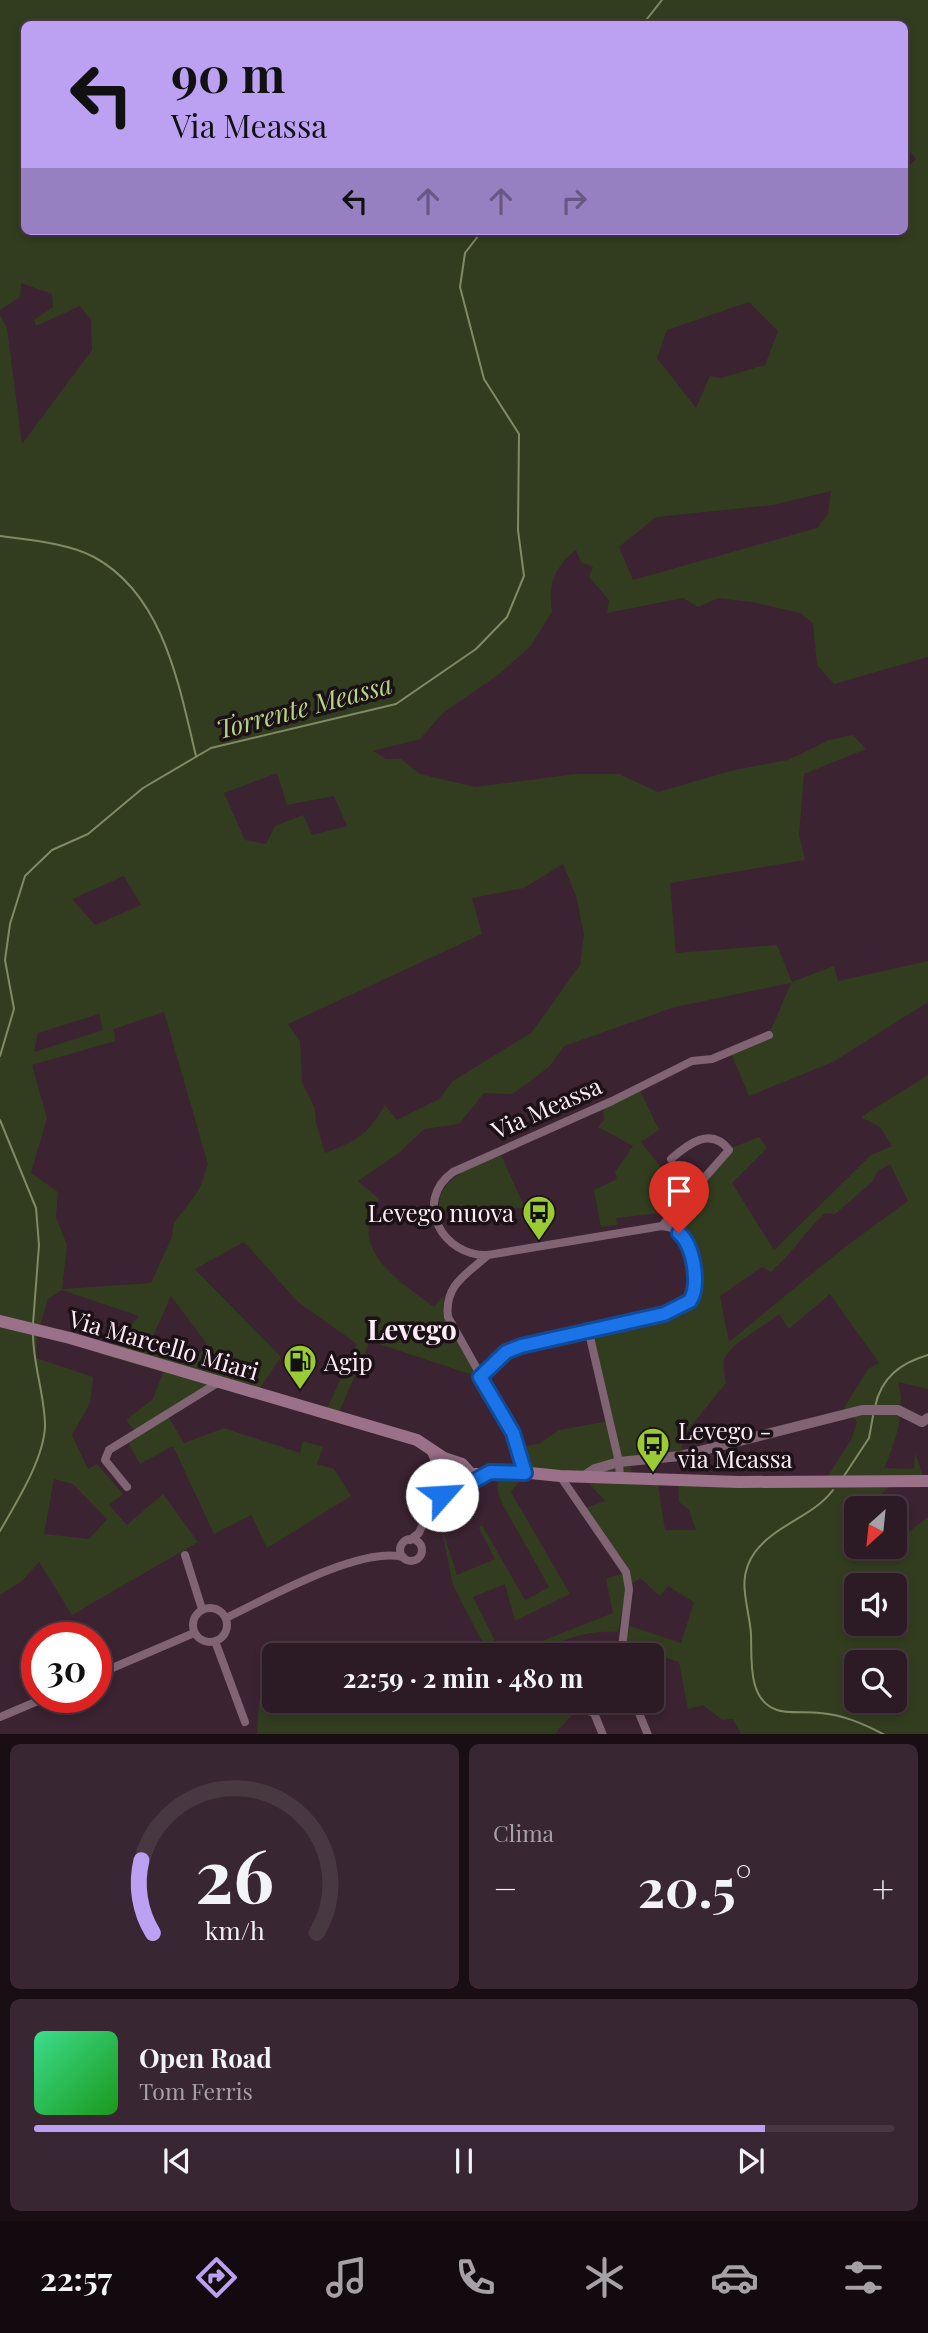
<!DOCTYPE html>
<html lang="it">
<head>
<meta charset="utf-8">
<style>
  :root { --surface:#2c1a25; --page:#382732; --text:#f1f3f6; --muted:#a6a1a7; --line:#483842; --accent:#bca0f2 }
  body { margin:0; font-family:"Playfair Display",serif; background:var(--page); color:var(--text); height:100vh; display:flex; flex-direction:column; font-size:26px; white-space:nowrap }
  * { box-sizing:border-box; margin:0 }
  p { font-size:23px; color:var(--muted) }
  .icon { flex:none; width:38px; height:38px; fill:none; stroke:currentColor; stroke-width:2; stroke-linecap:round; stroke-linejoin:round }
  .map { position:relative; height:1734px; overflow:hidden }
  .sheet { display:flex; flex-direction:column; gap:10px; padding:10px; background:#180e14; flex:1 }
  .sheet>* { flex:none }
  .banner { position:absolute; left:21px; top:21px; width:887px; height:214px; border-radius:10px; box-shadow:0 4px 10px #0003,0 0 0 2px var(--line); background:#bca0f2; color:#111; overflow:hidden }
  .needle { width:46px; rotate:207deg }
  .buttons { position:absolute; left:844px; top:1496px; display:grid; gap:14px }
  .buttons a { display:grid; place-items:center; width:63px; height:63px; border-radius:10px; background:var(--surface); box-shadow:0 4px 10px #0003,0 0 0 2px var(--line); font-size:35px }
  .speed { position:absolute; left:21px; top:1622px; display:flex; gap:14px; font-size:35px; font-weight:700; text-align:center }
  .speed>* { display:grid; place-content:center; width:91px; height:91px; border-radius:50%; background:var(--surface); box-shadow:0 4px 10px #0003,0 0 0 2px var(--line); line-height:1 }
  .speed .limit { border:10px solid #d22; background:#fff; color:#111 }
  .pin { position:absolute; display:grid; place-items:center; width:60px; height:60px; color:#fff; margin:-72px -30px; border-radius:50% 50% 50% 0; rotate:-45deg; box-shadow:0 0 7px #0007 }
  .pin .icon { rotate:45deg }
  .me { position:absolute; width:77px; margin:-38px; rotate:64deg; stroke-linejoin:round; filter:drop-shadow(0 0 5px #0008) }
  .turn { display:flex; align-items:center; gap:24px; height:147px; padding:0 35px; font-size:32px }
  .turn .icon { width:91px; height:91px; stroke-width:2.5 }
  .turn b { display:block; font-size:49px; line-height:60px }
  .lanes { display:flex; align-items:center; height:66px; padding:0 35px; background:#0003; justify-content:center; gap:35px; direction:ltr }
  .lanes .off { opacity:.35 }
  .big { font-size:52px; font-weight:700; line-height:1.1 }
  .sheet .tile { flex:1; display:flex; flex-direction:column; justify-content:center; gap:10px; min-width:0; padding:0 24px; border-radius:10px; background:var(--page) }
  .sheet .dial { align-items:center; gap:0 }
  .dial svg { height:182px; overflow:visible; fill:none; stroke:var(--line); stroke-width:7; stroke-linecap:round; text-anchor:middle }
  .dial text { fill:var(--text); stroke:none }
  .song { display:flex; align-items:center; gap:21px }
  .cover { width:84px; height:84px; border-radius:10px; background:linear-gradient(135deg,hsl(150 70% 55%),hsl(120 70% 35%)) }
  .played { height:7px; border-radius:4px; background:linear-gradient(90deg,var(--accent) 85%,var(--line) 85%) }
  .keys { display:flex; justify-content:space-around; direction:ltr }
  .heat { display:flex; justify-content:space-between; align-items:center; font-size:38px; direction:ltr }
  .sheet .tiles { flex:1; display:grid; gap:10px; grid-template-columns:1fr 1fr }
  .tile:last-child { grid-column:span 2 }
  .trip { position:absolute; left:262px; top:1643px; width:402px; height:70px; border-radius:10px; background:var(--surface); box-shadow:0 4px 10px #0003,0 0 0 2px var(--line); font-weight:700; line-height:70px; text-align:center }
  .dock { display:flex; height:112px; justify-content:space-around; align-items:center; background:#120a0f; color:var(--muted) }
  .dock .icon { width:49px; height:49px }
  .dock .current { color:var(--accent) }
  .dock b { font-size:32px; color:var(--text) }
  .map>svg:first-child { display:block }
  .green { fill:#323d1f; fill-rule:evenodd }
  .lines { fill:none; stroke-linecap:round; stroke-linejoin:round }
  .stream { stroke:#818a65; stroke-width:2 }
  .minor { stroke:#806474; stroke-width:8 }
  .tertiary { stroke:#806474; stroke-width:10 }
  .secondary { stroke:#9b7189; stroke-width:12 }
  .route-casing { stroke:#114b97; stroke-width:18 }
  .route { stroke:#1a73e8; stroke-width:12 }
  .labels { text-anchor:middle; dominant-baseline:central; stroke-width:7; stroke-linejoin:round; paint-order:stroke }
  .street-label { font-size:24px; fill:#feedf6; stroke:#1b1117 }
  .poi-label { font-size:24px; fill:#feedf6; stroke:#1b1117; text-anchor:start }
  .water-label { font-size:26px; font-style:italic; fill:#b5d582; stroke:#1b1117 }
  .quarter-label { font-size:28px; font-weight:bold; fill:#feedf6; stroke:#1b1117 }
</style>
</head>
<body>
<div class="map">
<svg width="928" height="1735" viewBox="0 0 928 1735">
  <rect width="100%" height="100%" fill="#3b2331"/>
  <path class="green" d="M0 0H928V657L834 684 817 665 813 623 800 613 752 602 718 598 698 607 683 598 607 613 609 600 589 577 593 567 581 562 576 550C554 567 548 586 552 612L530 647 499 674 443 713 420 739 373 751 386 759H401L420 774 475 787 576 774H619L658 792 734 770 788 760 829 740 853 735 866 749 804 774 799 835 805 860 670 883 676 953 777 945 792 982 834 966 838 981 928 961V1002L833 1062 749 1096 731 1053 768 1037 791 983 675 1007 564 1046 549 1067 513 1094 484 1093 459 1124 424 1129 399 1153 358 1181 379 1199C376 1207 370 1216 369 1225 363 1260 410 1289 434 1307L443 1296 445 1320 479 1377 370 1341 336 1419 324 1415 357 1344 298 1302 244 1242 195 1269 281 1357 253 1398 207 1385 166 1413 184 1443 224 1428 300 1453 303 1441 323 1447 317 1464 334 1469 351 1496 267 1548 251 1515 214 1534 173 1446 140 1464 128 1442 138 1435 126 1420 153 1399 163 1372 99 1354 115 1344 139 1316 62 1290 48 1299 37 1336 36 1358 93 1377 90 1403 72 1435 88 1469 97 1464 123 1494 109 1505 127 1525 163 1494 198 1542 72 1615 39 1562 22 1581 0 1595V315L7 328 22 444 92 350 91 320 80 306 36 326 34 320 53 307 52 294 21 283 20 297 0 310ZM24 24H905V145L916 159 905 169V231H24ZM749 302 778 331 765 365 721 378 710 376 696 408 657 358 667 330ZM831 491 828 514 817 528 633 580 619 547 656 517 773 505ZM277 773 287 805 334 796 347 826 312 835 303 815 275 826 266 844 245 840 224 793ZM563 864 576 896 584 934 580 965 532 1032 453 1081 439 1099 397 1120 385 1105C367 1135 358 1140 325 1153L316 1123 315 1109 302 1082 300 1041 288 1024 482 934 472 898 524 888ZM124 876 141 905 95 925 72 899ZM164 1012 208 1164 199 1190 174 1223 172 1237 151 1283 62 1289 67 1245 56 1217 58 1192 31 1173 47 1118 32 1065 115 1041 114 1029ZM99 1014 103 1030 34 1052 38 1033ZM171 1296 207 1344 193 1364 146 1352ZM54 1479 73 1484 107 1519 89 1539 44 1534Z
    M928 1075V1389L898 1382C906 1410 896 1442 884 1468L914 1469 915 1453 924 1479 897 1480 866 1508H856V1547H894V1543L928 1517V1734H741L733 1719 722 1720 703 1705 688 1709 679 1662 625 1644 630 1626 681 1643 694 1602 668 1586 660 1596 640 1578 626 1588 618 1632C589 1630 569 1637 543 1649L545 1655H507L613 1613 606 1579 625 1572 582 1509 605 1501 583 1477 525 1473 511 1492 570 1594 515 1621 505 1584 473 1597 502 1655H489L453 1585 441 1526 457 1575 495 1559 479 1528 482 1525 525 1600 549 1587 503 1505 498 1493 497 1470 524 1473 517 1447 539 1444 559 1430 609 1421 589 1333 684 1305 694 1287 686 1245 669 1229V1212L616 1218 617 1225 601 1227 594 1190 617 1179 615 1172 633 1146 598 1127 604 1120 603 1107 640 1090 659 1130 641 1142 684 1196 731 1148 759 1137 767 1148 732 1183 774 1250 871 1155 892 1146 880 1127 861 1117ZM890 1164 908 1201 841 1250 729 1342 720 1296 762 1267 771 1272C792 1253 805 1232 825 1213L835 1214 872 1182 878 1171ZM830 1294 879 1363 868 1369 844 1408 857 1422 851 1440 826 1479 678 1478 679 1502 689 1510 696 1530H665L657 1478H632L630 1461 682 1453V1437L726 1383C725 1377 723 1367 724 1361 727 1345 765 1326 779 1314L789 1329ZM856 1586H894V1624H856ZM856 1662H894V1701H856Z
    M501 1155 525 1208 439 1211C436 1176 475 1167 501 1155Z
    M275 1690V1701H563L579 1707 555 1734 257 1735 259 1701Z"/>
  <g class="lines">
    <path class="stream" d="M643 24 662 0
      M0 536C29 540 68 543 94 557 164 595 179 686 196 756
      M0 1056 14 1009 5 960 10 924 25 876 52 850 88 834 143 788 211 748 396 704 476 649 507 617 524 576 518 530 519 434 484 379 460 287 465 253 482 231
      M0 1120 36 1208 39 1245 33 1324
      M875 1407C881 1377 901 1363 928 1355
      M844 1476 869 1438 873 1416
      M833 1490C813 1517 776 1524 755 1552 735 1580 749 1604 751 1634 752 1658 747 1700 777 1710 788 1714 808 1711 820 1713 844 1715 864 1724 885 1735
      M0 1531C16 1503 44 1459 45 1426 45 1396 33 1365 33 1334"/>
    <path class="minor" d="M662 1226 729 1150C711 1126 688 1144 671 1159
      M488 1255C467 1274 444 1285 448 1317L513 1433 525 1473
      M589 1333 619 1462 620 1478
      M480 1377 513 1348 664 1314C674 1310 686 1307 692 1298 699 1286 693 1250 686 1239 680 1231 671 1227 662 1226L488 1255C443 1257 412 1202 453 1172L612 1101 692 1061 712 1059 769 1035
      M560 1476 626 1572 629 1589 621 1656
      M127 1487 105 1460 109 1450 219 1382
      M400 1550a11 11 0 1 1 22 0a11 11 0 1 1-22 0Z
      M410 1540 419 1533 440 1485
      M185 1555 202 1609
      M193 1625a17 17 0 1 1 34 0a17 17 0 1 1-34 0Z
      M226 1618C266 1599 360 1546 403 1557
      M215 1641 245 1722
      M96 1675 194 1633
      M563 1701 594 1713 603 1735
      M634 1701 648 1735
      M0 1717 45 1698"/>
    <path class="tertiary" d="M583 1477 595 1469 619 1462 680 1456 862 1410H898L922 1422 928 1418"/>
    <path class="secondary" d="M0 1321 70 1338 417 1440 444 1458 462 1464 471 1474H484
      M433 1452C443 1467 430 1488 454 1491L484 1474 500 1470 560 1476 739 1482 928 1481"/>
  </g>
  <g class="lines">
    <defs>
      <path id="route" d="M442 1495 458 1490 490 1472 525 1473 513 1433 480 1377 506 1352 521 1346 664 1314 690 1301C700 1285 694 1246 679 1233"/>
    </defs>
    <use href="#route" class="route-casing"/>
    <use href="#route" class="route"/>
  </g>
  <defs>
    <symbol id="bus-pin" viewBox="-11 -11 22 30"><path d="M0 17L-7.5 6A9.5 9.5 0 1 1 7.5 6Z" fill="#9bcb32" stroke="#1b1117"/><path d="M-5-6H5V4H4V6H2V4H-2V6H-4V4H-5ZM-3.5-4V0h7V-4ZM-3.5 1.2v1.5H-2V1.2ZM2 1.2v1.5H3.5V1.2Z" fill="#111"/></symbol>
    <symbol id="fuel-pin" viewBox="-11 -11 22 30"><path d="M0 17L-7.5 6A9.5 9.5 0 1 1 7.5 6Z" fill="#9bcb32" stroke="#1b1117"/><path d="M-5.5-6h7V0h2V4h1.3V-2.5L3-4.5l.8-.8L6-3V5H2.5V1h-1V6h-7ZM-4.2-4.7v3.2H.2V-4.7Z" fill="#111"/></symbol>
  </defs>
  <g fill-rule="evenodd">
    <use href="#bus-pin" x="520" y="1193" width="38" height="52"/>
    <use href="#fuel-pin" x="281" y="1342" width="38" height="52"/>
    <use href="#bus-pin" x="634" y="1425" width="38" height="52"/>
  </g>
  <g class="labels">
    <g class="street-label">
      <text transform="translate(546 1107) rotate(-24)">Via Meassa</text>
      <text transform="translate(164 1344) rotate(16)">Via Marcello Miari</text>
    </g>
    <g class="poi-label">
      <text x="514" y="1212" text-anchor="end">Levego nuova</text>
      <text x="324" y="1361">Agip</text>
      <text x="678" y="1430">Levego -<tspan x="678" dy="28">via Meassa</tspan></text>
    </g>
    <g class="water-label">
      <text transform="translate(304 706) rotate(-15)">Torrente Meassa</text>
    </g>
    <g class="quarter-label">
      <text x="412" y="1328">Levego</text>
    </g>
  </g>
</svg>
<div class="buttons">
<a><svg class="needle" viewBox="-14 -14 28 28"><path d="M0-13l5 13h-10z" fill="#e53935"/><path d="M0 13l5-13h-10z" fill="#a6a1a7"/></svg></a>
<a><svg class="icon" aria-label="sound" viewBox="0 0 24 24"><path d="M4 9h4l5-4v14l-5-4H4zM17 9q2 3 0 6"/></svg></a>
<a><svg class="icon" aria-label="search" viewBox="0 0 24 24"><circle cx="10" cy="10" r="6"/><path d="M15 15l6 6"/></svg></a>
</div>
<div class="speed"><div class="limit">30</div></div>
<div class="pin" style="left:679px;top:1233px;background:#d93025"><svg class="icon" aria-label="arrive" viewBox="0 0 24 24"><path d="M6 21V4h12l-3 4 3 4H6"/></svg></div>
<svg class="me" style="left:442px;top:1495px" viewBox="-20 -20 40 40"><circle r="19" fill="#fff"/><path d="M0-13L10 11 0 6-10 11z" fill="#1a73e8"/></svg>
<div class="trip">22:59 · 2 min · 480 m</div>
<div class="banner">
<div class="turn"><svg class="icon" aria-label="left" viewBox="0 0 24 24"><path d="M17 20v-9H6M10 6l-5 5 5 5"/></svg><div><b>90 m</b>Via Meassa</div></div>
<div class="lanes"><svg class="icon" aria-label="left" viewBox="0 0 24 24"><path d="M17 20v-9H6M10 6l-5 5 5 5"/></svg><svg class="icon off" aria-label="ahead" viewBox="0 0 24 24"><path d="M12 20V5M6 11l6-6 6 6"/></svg><svg class="icon off" aria-label="ahead" viewBox="0 0 24 24"><path d="M12 20V5M6 11l6-6 6 6"/></svg><svg class="icon off" aria-label="right" viewBox="0 0 24 24"><path d="M7 20v-9h11M14 6l5 5-5 5"/></svg></div>
</div>
</div>
<section class="sheet">
<div class="tiles">
<div class="tile dial"><svg viewBox="0 0 100 80">
<path d="M14 69A42 42 0 1 1 86 69"/>
<path d="M14 69A42 42 0 0 1 9 37" stroke="#bca0f2"/>
<text x="50" y="56" font-size="32" font-weight="700">26</text>
<text x="50" y="72" font-size="11">km/h</text>
</svg></div>
<div class="tile"><p>Clima</p>
<div class="heat"><a>−</a><b class="big">20.5°</b><a>+</a></div>
</div>
<div class="tile">
<div class="song"><i class="cover"></i><div><b>Open Road</b><p>Tom Ferris</p></div></div>
<div class="played"></div>
<div class="keys"><svg class="icon" aria-label="previous" viewBox="0 0 24 24"><path d="M18 5L8 12l10 7zM5 5v14"/></svg><svg class="icon" aria-label="pause" viewBox="0 0 24 24"><path d="M8 5v14M16 5v14"/></svg><svg class="icon" aria-label="next" viewBox="0 0 24 24"><path d="M6 5l10 7-10 7zM19 5v14"/></svg></div>
</div>
</div>
</section>
<nav class="dock">
<b>22:57</b>
<svg class="icon current" aria-label="directions" viewBox="0 0 24 24"><path d="M12 3l9 9-9 9-9-9zM9 14v-3h6M13 9l2 2-2 2"/></svg>
<svg class="icon" aria-label="music" viewBox="0 0 24 24"><path d="M9 18V5l10-2v13"/><circle cx="6" cy="18" r="3"/><circle cx="16" cy="16" r="3"/></svg>
<svg class="icon" aria-label="phone" viewBox="0 0 24 24"><path d="M5 4h4l2 5-3 2q2 4 5 5l2-3 5 2v4C11 20 4 13 5 4z"/></svg>
<svg class="icon" aria-label="climate" viewBox="0 0 24 24"><path d="M12 3v18M4 7l16 10M4 17L20 7"/></svg>
<svg class="icon" aria-label="car" viewBox="0 0 24 24"><path d="M5 17H2v-5l4-1 3-4h7l3 4 3 1v5h-3M9 17h6M6 11h13"/><circle cx="7" cy="17" r="2"/><circle cx="17" cy="17" r="2"/></svg>
<svg class="icon" aria-label="filters" viewBox="0 0 24 24"><path d="M4 7h16M4 17h16"/><circle cx="9" cy="7" r="2"/><circle cx="15" cy="17" r="2"/></svg>
</nav>
</body>
</html>
